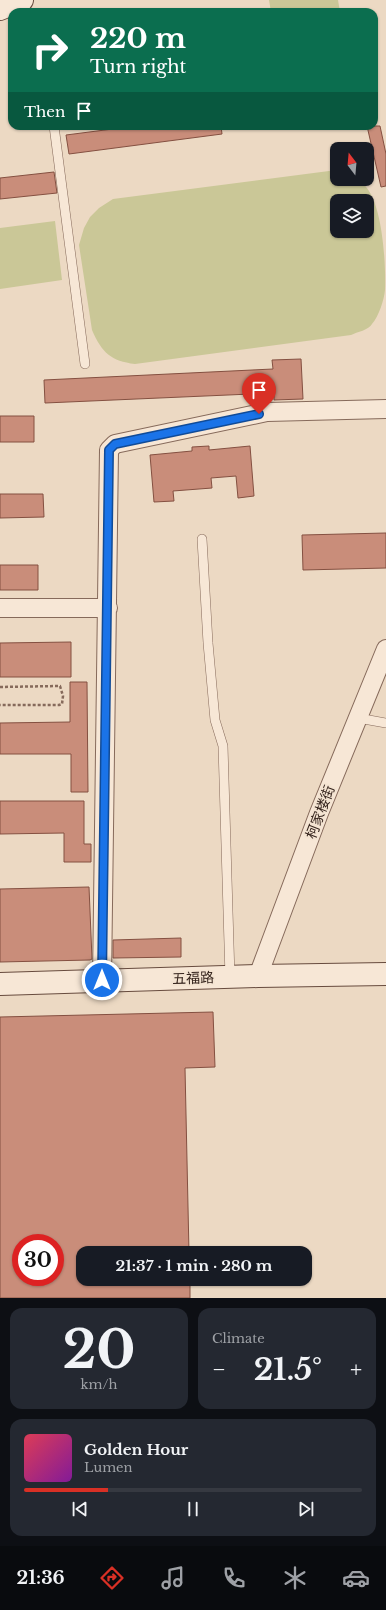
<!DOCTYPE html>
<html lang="en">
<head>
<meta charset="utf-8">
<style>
  :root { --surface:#171b24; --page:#242831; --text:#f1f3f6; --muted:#9ea1a6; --line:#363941; --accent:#d93025 }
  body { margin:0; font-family:"Libre Baskerville","Noto Sans SC",serif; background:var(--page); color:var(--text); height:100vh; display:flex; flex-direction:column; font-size:15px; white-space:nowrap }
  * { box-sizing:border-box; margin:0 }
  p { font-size:13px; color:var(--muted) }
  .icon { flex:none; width:22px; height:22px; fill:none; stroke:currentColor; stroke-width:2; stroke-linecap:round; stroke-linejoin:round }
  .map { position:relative; height:1298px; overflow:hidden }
  .details { display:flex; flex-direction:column; gap:10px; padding:10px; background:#0d0f14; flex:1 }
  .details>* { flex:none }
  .banner { position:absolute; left:8px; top:8px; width:370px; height:122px; border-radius:12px; box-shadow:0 1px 3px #0004; background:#0b6e4f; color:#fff; overflow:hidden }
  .needle { width:26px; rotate:344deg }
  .controls { position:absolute; left:330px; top:142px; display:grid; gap:8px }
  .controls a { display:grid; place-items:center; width:44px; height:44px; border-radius:8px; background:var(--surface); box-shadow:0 1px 3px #0004; font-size:20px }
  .speed { position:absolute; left:12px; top:1234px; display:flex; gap:8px; font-size:20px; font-weight:700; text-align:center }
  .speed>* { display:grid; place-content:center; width:52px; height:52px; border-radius:50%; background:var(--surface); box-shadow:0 1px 3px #0004; line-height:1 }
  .speed .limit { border:6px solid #d22; background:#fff; color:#111 }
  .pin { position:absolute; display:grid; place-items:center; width:34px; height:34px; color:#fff; margin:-41px -17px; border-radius:50% 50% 50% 0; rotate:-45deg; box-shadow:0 0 4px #0007 }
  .pin .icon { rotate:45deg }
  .me { position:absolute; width:44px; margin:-22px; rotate:0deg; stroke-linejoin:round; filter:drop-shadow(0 0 3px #0008) }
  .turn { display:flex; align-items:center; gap:14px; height:84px; padding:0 16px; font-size:18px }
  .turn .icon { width:52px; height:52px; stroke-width:2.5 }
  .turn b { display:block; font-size:28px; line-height:34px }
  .then { display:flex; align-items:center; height:38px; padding:0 16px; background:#0003; gap:8px; font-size:15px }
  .big { font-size:30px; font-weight:700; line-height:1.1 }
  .details .widget { flex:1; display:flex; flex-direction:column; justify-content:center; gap:6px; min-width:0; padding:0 14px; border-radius:12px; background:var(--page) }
  .details .dial { align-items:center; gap:0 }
  .dial b { font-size:52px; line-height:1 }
  .song { display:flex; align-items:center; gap:12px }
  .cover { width:48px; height:48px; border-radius:6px; background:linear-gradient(135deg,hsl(350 70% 55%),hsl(290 70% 35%)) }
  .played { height:4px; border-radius:2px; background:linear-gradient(90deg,var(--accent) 25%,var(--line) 25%) }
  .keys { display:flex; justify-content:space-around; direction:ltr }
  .heat { display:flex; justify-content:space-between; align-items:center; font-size:22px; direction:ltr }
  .details .tiles { flex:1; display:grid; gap:10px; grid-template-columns:1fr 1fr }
  .widget:last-child { grid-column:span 2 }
  .trip { position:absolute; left:76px; top:1246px; width:236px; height:40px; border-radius:12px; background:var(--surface); box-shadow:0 1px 3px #0004; font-weight:700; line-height:40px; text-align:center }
  .tabs { display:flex; height:64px; justify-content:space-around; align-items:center; background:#090b0e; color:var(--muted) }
  .tabs .icon { width:28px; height:28px }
  .tabs .selected { color:var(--accent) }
  .tabs b { font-size:18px; color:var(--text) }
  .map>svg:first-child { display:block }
  .green { fill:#cac797; fill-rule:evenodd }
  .building { fill:#c98d7a; stroke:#845041; fill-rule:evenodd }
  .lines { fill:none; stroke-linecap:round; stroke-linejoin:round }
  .lane-casing { stroke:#866a5b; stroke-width:10 }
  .street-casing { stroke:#866a5b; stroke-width:20 }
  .secondary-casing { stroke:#674b3e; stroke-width:24 }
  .path { stroke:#866a5b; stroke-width:2.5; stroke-dasharray:3 2; stroke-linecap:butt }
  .lane { stroke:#f7e7d6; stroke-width:9 }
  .street { stroke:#f7e7d6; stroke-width:18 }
  .secondary { stroke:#f7e7d6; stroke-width:22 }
  .route-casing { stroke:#114b97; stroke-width:10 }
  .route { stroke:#1a73e8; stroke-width:7 }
  .labels { text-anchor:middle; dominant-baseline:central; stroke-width:4; stroke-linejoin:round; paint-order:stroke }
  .street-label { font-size:14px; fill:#36251e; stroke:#f4e4d2 }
</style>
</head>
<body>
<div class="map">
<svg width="386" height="1298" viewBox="0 0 386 1298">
  <rect width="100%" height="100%" fill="#ecd9c3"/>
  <path class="green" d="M269 0H338L340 12H271Z
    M329 171 337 172V179C347 179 355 178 363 184 383 200 386 266 385 290 384 300 379 316 372 324 369 330 357 332 351 335L135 364C111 361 102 353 92 330L79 245 84 228 90 217 99 208 113 199ZM337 201H367V231H337Z
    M55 221 62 280 0 289V228Z"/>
  <path class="building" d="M136 126H221L222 134 69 154 66 135Z
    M367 126H380L386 154V186L381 187Z
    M54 172 57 193 0 199V178Z
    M301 359 303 399 274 400V393L45 403 44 380 273 369 272 360Z
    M0 416H34V442H0Z
    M209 446V450L250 446 254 496 238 498 236 476 211 478 212 488 173 491 174 501 154 502 150 455 192 451V447Z
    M0 494H43L44 517 0 518Z
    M386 533V568L303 570 302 535Z
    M0 565H38V590H0Z
    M71 642V677H0V643Z
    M70 682H87L88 792H71V754H0V723L70 722Z
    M0 801H84V844H91V862H64V833L0 834Z
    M89 887 92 959 90 960 0 962V889Z
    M181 938V957L113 958V940Z
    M213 1012 215 1067 185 1068 189 1253H83V1279H190V1298H0V1017ZM21 1243H55V1277H21Z"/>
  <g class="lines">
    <defs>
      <path id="lane" d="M54 126 85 364
        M202 539 208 643 215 720 223 746 230 977
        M358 718 386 723"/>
      <path id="street" d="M0 608H108
        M258 976 319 813 386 649
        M102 980 109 450 115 444 267 412 386 409"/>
      <path id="secondary" d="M0 9 22 0
        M0 984 258 976 386 974"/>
    </defs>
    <use href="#lane" class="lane-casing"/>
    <use href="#street" class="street-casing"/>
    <use href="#secondary" class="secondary-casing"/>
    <path class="path" d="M0 687 60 686 63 696 62 704 59 705H0"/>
    <use href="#lane" class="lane"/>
    <use href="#street" class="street"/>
    <use href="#secondary" class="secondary"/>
  </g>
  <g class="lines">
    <defs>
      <path id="route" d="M102 980 109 450 115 444 259 414"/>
    </defs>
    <use href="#route" class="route-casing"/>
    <use href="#route" class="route"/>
  </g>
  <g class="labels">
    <g class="street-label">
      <text transform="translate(320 812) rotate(-69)">柯家楼街</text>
      <text transform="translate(193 978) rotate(-2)">五福路</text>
    </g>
  </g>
</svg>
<div class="controls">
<a><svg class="needle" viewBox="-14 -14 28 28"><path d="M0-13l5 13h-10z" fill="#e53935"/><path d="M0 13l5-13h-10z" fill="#9ea1a6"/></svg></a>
<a><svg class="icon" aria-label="layers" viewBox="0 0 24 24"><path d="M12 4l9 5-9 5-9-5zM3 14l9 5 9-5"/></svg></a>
</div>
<div class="speed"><div class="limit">30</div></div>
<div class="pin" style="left:259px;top:414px;background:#d93025"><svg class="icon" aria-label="arrive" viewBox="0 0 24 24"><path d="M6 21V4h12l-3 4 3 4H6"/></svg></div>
<svg class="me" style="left:102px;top:980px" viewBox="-20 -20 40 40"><circle r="17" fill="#1a73e8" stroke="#fff" stroke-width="3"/><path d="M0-11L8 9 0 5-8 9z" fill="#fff"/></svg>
<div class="trip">21:37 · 1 min · 280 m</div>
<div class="banner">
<div class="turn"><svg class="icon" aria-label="right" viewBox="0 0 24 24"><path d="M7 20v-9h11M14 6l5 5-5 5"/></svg><div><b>220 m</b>Turn right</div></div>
<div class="then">Then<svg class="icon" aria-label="arrive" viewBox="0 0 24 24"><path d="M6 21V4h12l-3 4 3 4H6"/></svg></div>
</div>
</div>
<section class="details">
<div class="tiles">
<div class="widget dial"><b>20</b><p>km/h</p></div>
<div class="widget"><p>Climate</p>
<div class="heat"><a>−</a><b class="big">21.5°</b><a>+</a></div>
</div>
<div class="widget">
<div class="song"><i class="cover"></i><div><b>Golden Hour</b><p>Lumen</p></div></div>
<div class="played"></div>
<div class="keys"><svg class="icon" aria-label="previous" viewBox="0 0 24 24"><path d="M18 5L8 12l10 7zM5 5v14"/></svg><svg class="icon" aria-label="pause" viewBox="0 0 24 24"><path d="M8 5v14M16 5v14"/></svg><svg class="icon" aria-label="next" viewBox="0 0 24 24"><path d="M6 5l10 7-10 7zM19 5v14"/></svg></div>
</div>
</div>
</section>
<nav class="tabs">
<b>21:36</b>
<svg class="icon selected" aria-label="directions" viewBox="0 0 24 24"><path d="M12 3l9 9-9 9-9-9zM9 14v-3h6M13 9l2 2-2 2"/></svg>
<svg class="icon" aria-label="music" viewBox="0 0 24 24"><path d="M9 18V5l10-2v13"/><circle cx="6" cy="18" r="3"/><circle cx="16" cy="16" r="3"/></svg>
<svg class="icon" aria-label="phone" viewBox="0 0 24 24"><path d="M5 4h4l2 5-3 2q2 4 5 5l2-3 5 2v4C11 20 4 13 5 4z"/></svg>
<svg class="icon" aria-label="climate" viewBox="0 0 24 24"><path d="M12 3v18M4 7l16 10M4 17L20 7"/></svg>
<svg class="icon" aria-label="car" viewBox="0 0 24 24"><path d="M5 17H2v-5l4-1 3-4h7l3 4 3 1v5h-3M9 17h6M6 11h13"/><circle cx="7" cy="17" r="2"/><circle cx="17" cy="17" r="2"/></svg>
</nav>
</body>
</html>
